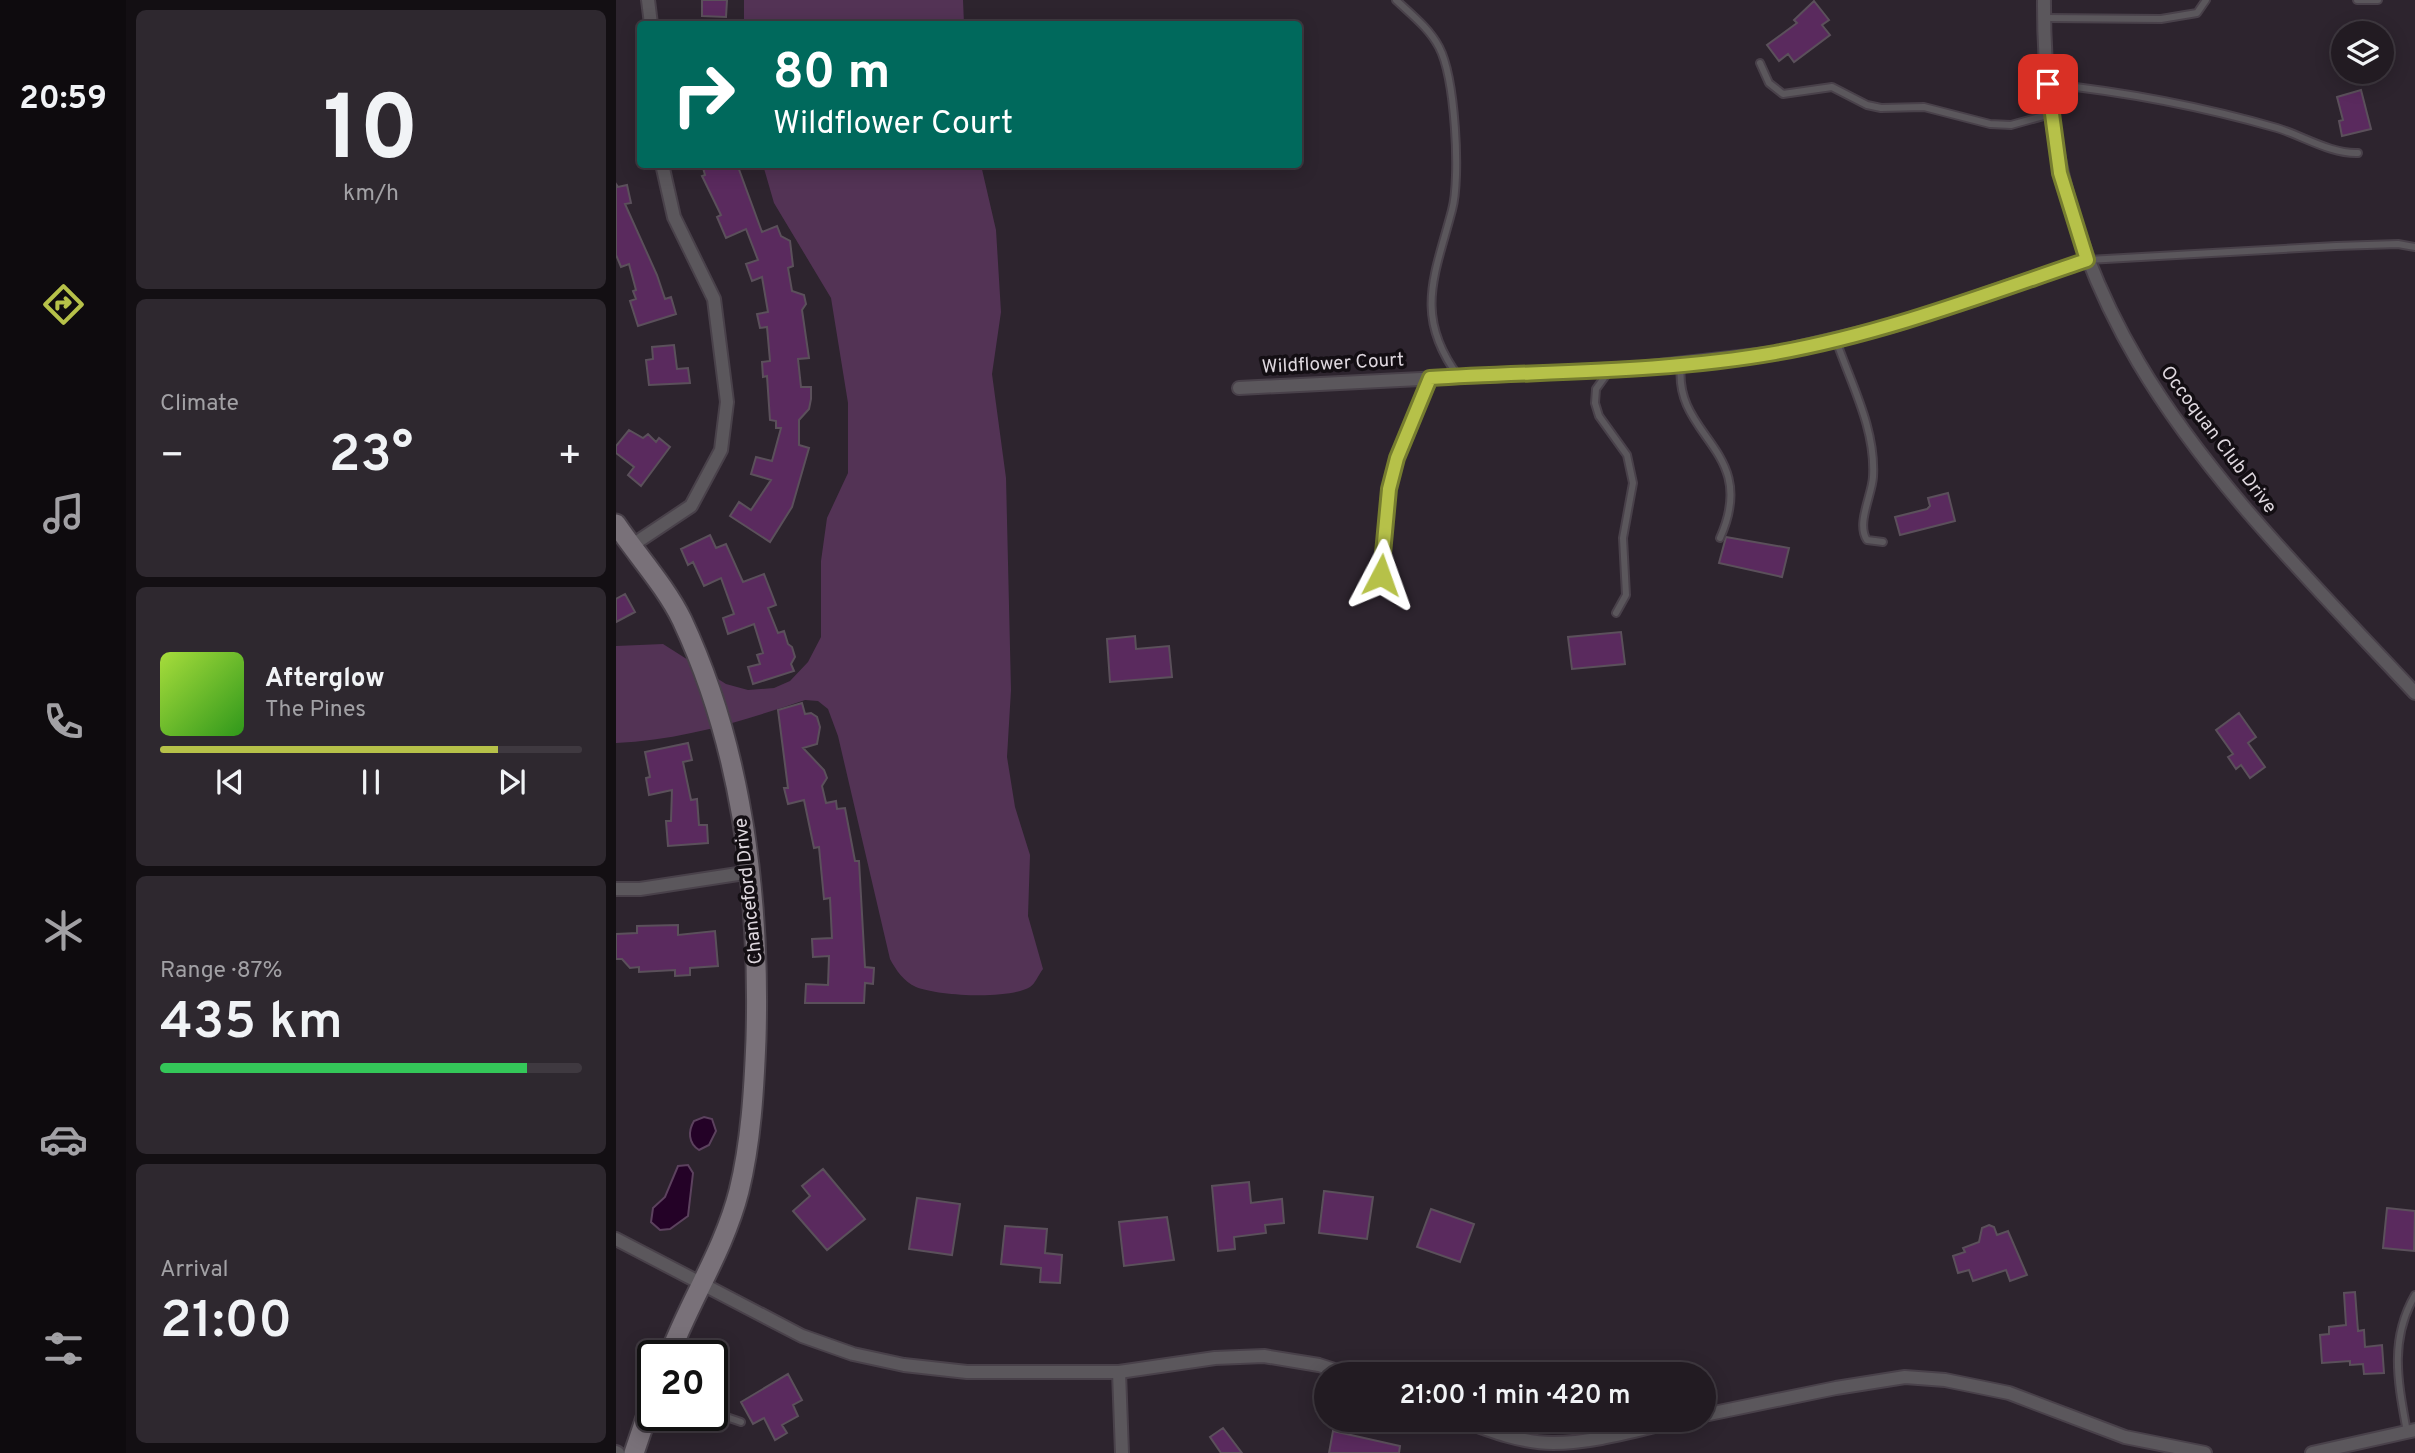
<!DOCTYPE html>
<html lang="en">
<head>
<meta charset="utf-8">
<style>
  :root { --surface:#221b22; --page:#2e282f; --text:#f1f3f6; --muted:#a2a1a5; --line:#3f3940; --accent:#b6c149 }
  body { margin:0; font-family:Overpass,sans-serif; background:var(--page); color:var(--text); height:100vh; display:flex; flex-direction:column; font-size:26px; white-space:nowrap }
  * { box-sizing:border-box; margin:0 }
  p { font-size:23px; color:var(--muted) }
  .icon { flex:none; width:38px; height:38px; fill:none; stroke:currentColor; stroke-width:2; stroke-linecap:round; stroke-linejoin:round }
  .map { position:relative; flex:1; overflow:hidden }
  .drawer { display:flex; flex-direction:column; gap:10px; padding:10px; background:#130f13; width:490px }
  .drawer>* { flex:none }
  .banner { position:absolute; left:21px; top:21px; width:665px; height:147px; border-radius:7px; box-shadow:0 4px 18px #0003,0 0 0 2px var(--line); background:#00695c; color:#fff; overflow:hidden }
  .fabs { position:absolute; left:1715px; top:21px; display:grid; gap:14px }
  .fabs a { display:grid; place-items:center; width:63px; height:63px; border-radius:50%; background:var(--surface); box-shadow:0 4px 18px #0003,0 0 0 2px var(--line); font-size:35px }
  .speed { position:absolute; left:21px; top:1340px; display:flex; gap:14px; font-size:35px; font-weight:700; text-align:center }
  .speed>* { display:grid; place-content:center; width:91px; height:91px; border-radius:50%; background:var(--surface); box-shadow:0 4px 18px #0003,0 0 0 2px var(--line); line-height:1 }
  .speed .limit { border:4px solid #111; border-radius:10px; background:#fff; color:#111 }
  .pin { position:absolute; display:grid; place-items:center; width:60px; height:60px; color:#fff; margin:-30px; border-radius:14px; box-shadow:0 4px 10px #0006 }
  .me { position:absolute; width:77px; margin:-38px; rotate:4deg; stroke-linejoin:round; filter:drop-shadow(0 0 5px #0008) }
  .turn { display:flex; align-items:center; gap:24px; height:147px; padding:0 21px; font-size:32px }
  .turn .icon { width:91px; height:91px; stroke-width:2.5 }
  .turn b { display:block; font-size:49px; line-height:60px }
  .big { font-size:52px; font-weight:600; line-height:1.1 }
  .drawer .card { flex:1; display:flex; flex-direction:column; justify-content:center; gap:10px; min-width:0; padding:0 24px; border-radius:10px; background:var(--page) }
  .drawer .dial { align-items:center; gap:0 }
  .dial b { font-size:91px; line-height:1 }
  .song { display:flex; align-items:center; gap:21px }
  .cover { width:84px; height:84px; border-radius:10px; background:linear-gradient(135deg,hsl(80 70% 55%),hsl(110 70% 35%)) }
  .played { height:7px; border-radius:4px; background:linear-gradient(90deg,var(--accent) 80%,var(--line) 80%) }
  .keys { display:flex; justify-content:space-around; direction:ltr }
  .heat { display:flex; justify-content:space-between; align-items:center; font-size:38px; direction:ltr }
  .charge { height:10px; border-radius:5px; background:linear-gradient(90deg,#34c759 87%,var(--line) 0) }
  .trip { position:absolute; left:698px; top:1362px; width:402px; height:70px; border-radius:35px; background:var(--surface); box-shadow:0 4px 18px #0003,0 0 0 2px var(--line); font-weight:600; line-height:70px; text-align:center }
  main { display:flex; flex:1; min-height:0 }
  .tab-bar { display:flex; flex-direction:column; width:126px; justify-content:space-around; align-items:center; background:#0e0b0e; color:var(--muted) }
  .tab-bar .icon { width:49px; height:49px }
  .tab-bar .on { color:var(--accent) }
  .tab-bar b { font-size:32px; color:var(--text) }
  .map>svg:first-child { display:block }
  .green { fill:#533355 }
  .water { fill:#240227; stroke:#5c425e; stroke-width:2 }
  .building { fill:#5a2a5e; stroke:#5b505b; stroke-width:2 }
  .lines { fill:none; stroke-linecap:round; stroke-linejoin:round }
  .lane-casing { stroke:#49414a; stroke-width:10 }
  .street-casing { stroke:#49414a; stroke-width:16 }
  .secondary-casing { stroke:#49414a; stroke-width:23 }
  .lane { stroke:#5b575c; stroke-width:6 }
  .street { stroke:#5b575c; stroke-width:12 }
  .secondary { stroke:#797179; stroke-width:19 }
  .route-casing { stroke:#767d2f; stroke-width:18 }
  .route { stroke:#b6c149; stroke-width:12 }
  .labels { text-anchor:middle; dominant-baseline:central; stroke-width:7; stroke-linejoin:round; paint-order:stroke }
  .street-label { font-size:19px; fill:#ded7de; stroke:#130e13 }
</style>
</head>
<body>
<main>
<nav class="tab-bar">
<b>20:59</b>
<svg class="icon on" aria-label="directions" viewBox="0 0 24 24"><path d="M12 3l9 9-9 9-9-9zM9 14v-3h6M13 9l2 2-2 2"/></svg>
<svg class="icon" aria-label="music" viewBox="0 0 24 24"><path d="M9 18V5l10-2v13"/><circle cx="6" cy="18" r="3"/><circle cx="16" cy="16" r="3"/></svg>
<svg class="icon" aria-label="phone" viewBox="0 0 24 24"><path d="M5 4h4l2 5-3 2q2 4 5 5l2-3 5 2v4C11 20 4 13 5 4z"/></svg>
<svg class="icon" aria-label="climate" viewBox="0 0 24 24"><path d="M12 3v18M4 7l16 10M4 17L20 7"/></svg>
<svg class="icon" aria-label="car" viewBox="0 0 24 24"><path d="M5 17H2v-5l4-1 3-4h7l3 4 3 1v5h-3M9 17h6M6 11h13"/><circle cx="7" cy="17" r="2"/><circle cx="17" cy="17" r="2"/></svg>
<svg class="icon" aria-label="filters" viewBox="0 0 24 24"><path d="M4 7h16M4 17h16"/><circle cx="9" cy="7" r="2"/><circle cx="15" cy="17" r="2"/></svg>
</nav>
<section class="drawer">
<div class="card dial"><b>10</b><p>km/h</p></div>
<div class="card"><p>Climate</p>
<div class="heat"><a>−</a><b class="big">23°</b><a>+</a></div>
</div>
<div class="card">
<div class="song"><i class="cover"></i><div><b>Afterglow</b><p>The Pines</p></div></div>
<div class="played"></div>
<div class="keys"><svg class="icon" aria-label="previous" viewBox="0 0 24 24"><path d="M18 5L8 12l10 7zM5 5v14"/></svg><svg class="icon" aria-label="pause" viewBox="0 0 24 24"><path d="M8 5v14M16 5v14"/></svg><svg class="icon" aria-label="next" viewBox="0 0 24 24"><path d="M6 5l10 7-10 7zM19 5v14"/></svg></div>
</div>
<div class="card"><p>Range · 87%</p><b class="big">435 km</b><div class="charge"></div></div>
<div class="card"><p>Arrival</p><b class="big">21:00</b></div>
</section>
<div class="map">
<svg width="1799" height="1453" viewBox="0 0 1799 1453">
  <rect width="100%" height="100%" fill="#2d242e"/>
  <path class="green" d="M128 0H347L348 24H128Z
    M147 165H365L380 230 385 312 376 374 390 478 395 690 391 757 399 807 414 855 412 916 427 969C423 974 419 984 414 987 393 1000 322 996 300 987 288 982 280 970 274 959L222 736 212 709 202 701 189 700C127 721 66 740 0 743V646L47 644 110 684 132 690 158 688 174 681 192 662 205 637V561L211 518 232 473V403L215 298 158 203Z"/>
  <path class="water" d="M88 1117 96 1119 100 1131 93 1145 83 1150C72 1143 72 1131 78 1121Z
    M62 1166 72 1165 77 1173 72 1216 54 1229 44 1230 35 1222 37 1208 49 1197Z"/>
  <path class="building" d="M86 0H111L110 17 86 16Z
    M1198 1 1213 20 1206 25 1214 35 1178 62 1172 54 1163 61 1151 45 1181 23 1178 20Z
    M1745 90 1755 129 1726 136 1723 121 1727 120 1721 97Z
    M86 164H121L146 232 161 226 165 236 174 241 177 266 172 268 176 291 188 295 190 304 186 310 193 358 182 359 185 387H195V399L193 409 183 420V445L193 448 176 507 154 542 114 516 123 502 135 510 155 480 135 474 140 457 156 461 165 428H160V421L154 420 151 376 147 377 146 362 154 361 151 327 144 328 141 314 152 312 146 277 136 281 130 264 142 260 130 229 110 238 101 217 105 215 86 176 89 175Z
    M0 184 2 187 11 185 15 203 9 204 41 275 49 299 55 297 60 314 22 326 14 301 20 299 17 291 20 290 13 264 5 267 0 255Z
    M58 345 61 369 72 368 74 383 33 385 30 360 37 359 36 347Z
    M13 430 27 438 32 434 40 442 43 438 54 447 25 486 12 475 18 467 0 453V446Z
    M1332 493 1339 521 1284 535 1279 517 1311 509 1314 506 1312 498Z
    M94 535 100 548 110 544 127 582 148 574 160 605 152 608 162 633 168 631 172 644 176 647 179 657 175 664 178 671 137 684 132 667 144 664 141 655 147 653 138 624 112 634 107 618 118 614 105 578 88 586 77 562 72 565 65 549Z
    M1110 537 1173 548 1166 577 1103 563Z
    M9 594 19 612 0 622V599Z
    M1005 632 1009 664 956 669 952 637Z
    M519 636 520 649 553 646 556 677 494 682 491 639Z
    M186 703 189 714 195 713 201 717 204 727 201 744 187 748 208 770 211 778 206 786 210 803 220 801 221 809 229 808 239 861H243L249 967 258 968 257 984 249 983 248 1003H189L190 984 212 985 213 956 197 957 196 939 216 938 214 898 208 899 203 847 198 848 188 800 172 804 168 788H172L162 710Z
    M1623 713 1640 737 1632 743 1649 767 1634 778 1625 765 1620 769 1612 757 1617 754 1600 730Z
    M72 743 76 760 67 762 75 800 81 799 83 825H91L92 843 52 846 50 821H55L56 790 33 795 30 778 34 777 29 752Z
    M62 925V935L99 931 102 966 74 968V975L59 976V970L23 972V967L14 968 6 959H0V934L21 933V926Z
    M207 1169 249 1219 211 1250 177 1211 194 1196 186 1186Z
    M633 1182 635 1203 666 1199 668 1223 649 1225 650 1233 618 1237 619 1249 602 1251 596 1186Z
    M708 1191 757 1197 751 1239 703 1233Z
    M301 1198 344 1204 336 1255 293 1249Z
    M1771 1208 1799 1211 1798 1251 1767 1248Z
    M815 1209 858 1224 844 1262 801 1247Z
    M551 1217 558 1260 508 1266 503 1222Z
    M1373 1225 1378 1227 1381 1235 1392 1231 1411 1275 1394 1281 1390 1270 1357 1281 1353 1270 1342 1273 1337 1256 1349 1252 1347 1248 1363 1242 1366 1228Z
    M389 1226 431 1229 429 1253 446 1255 444 1283 424 1282 425 1268 385 1264Z
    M1739 1292 1742 1331 1748 1330 1749 1347 1766 1345 1768 1373 1748 1374 1747 1364 1734 1365V1361L1706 1363 1704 1335 1713 1334V1327L1730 1325 1728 1293Z
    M172 1374 186 1400 177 1405 182 1416 166 1425 171 1433 159 1440 148 1418 137 1424 125 1402Z
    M607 1428 626 1453H605L594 1437Z
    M717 1431 784 1446 783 1453H713Z"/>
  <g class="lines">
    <defs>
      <path id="lane" d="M780 0C796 15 813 28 823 47 839 77 845 177 836 210 819 275 797 316 843 377
        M1741 0H1762
        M1430 18 1545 19 1581 13 1590 0
        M1144 63 1153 83 1167 94 1216 87 1251 105 1265 108 1308 107 1374 124 1395 125 1435 114
        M1434 84C1509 92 1588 107 1661 128 1687 136 1715 154 1742 153
        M1472 260 1720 246 1782 244 1799 247
        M1220 340C1235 384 1260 429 1257 477 1256 495 1240 524 1251 540L1267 542
        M1065 365C1057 438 1144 449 1104 538
        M993 371 980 389 979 403 983 416 1011 455 1017 483 1007 538 1010 595 1000 613
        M765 574 773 489 781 458 814 378
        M96 1412 125 1422
        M1791 1432C1782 1382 1773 1340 1799 1295"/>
      <path id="street" d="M32 0 35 24
        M1428 0C1426 321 1596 476 1799 693
        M623 388 1025 368 1159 353 1279 325 1470 260
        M15 546 75 506 105 450 111 402 98 299 58 217 46 164
        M0 889H24L135 872
        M0 1239 186 1336 237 1354 288 1365 351 1372H503L599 1358 648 1356 703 1365 731 1374
        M503 1372 506 1453
        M1088 1415 1220 1388 1289 1377 1329 1380 1393 1393 1509 1437 1589 1453
        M843 1419C872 1430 905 1443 937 1443 981 1443 1026 1428 1069 1419
        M0 1452 2 1453
        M1696 1453 1799 1430"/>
      <path id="secondary" d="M0 524C21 555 50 587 66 620 127 750 144 897 140 1039 138 1090 135 1142 123 1191 108 1250 74 1300 53 1356
        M18 1453 37 1397"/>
    </defs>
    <use href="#lane" class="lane-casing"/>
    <use href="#street" class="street-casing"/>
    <use href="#secondary" class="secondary-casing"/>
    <use href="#lane" class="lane"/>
    <use href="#street" class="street"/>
    <use href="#secondary" class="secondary"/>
  </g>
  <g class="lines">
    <defs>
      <path id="route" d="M765 575 773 489 781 458 814 378C929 371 1045 373 1159 353 1266 334 1368 295 1471 260L1444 173 1432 84"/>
    </defs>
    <use href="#route" class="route-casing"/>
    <use href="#route" class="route"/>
  </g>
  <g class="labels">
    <g class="street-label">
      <text transform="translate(717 364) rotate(-3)">Wildflower Court</text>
      <text transform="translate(1602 440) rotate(53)">Occoquan Club Drive</text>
      <text transform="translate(133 891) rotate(-96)">Chanceford Drive</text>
    </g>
  </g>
</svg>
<div class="fabs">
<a><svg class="icon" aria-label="layers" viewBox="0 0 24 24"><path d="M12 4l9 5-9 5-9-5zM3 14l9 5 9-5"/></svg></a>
</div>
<div class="speed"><div class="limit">20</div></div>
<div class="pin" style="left:1432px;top:84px;background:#d93025"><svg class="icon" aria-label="arrive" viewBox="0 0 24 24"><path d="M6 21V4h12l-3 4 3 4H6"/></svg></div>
<svg class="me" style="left:765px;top:575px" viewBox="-20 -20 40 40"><path d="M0-17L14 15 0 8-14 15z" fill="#b6c149" stroke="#fff" stroke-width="4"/></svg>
<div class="trip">21:00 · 1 min · 420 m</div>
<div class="banner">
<div class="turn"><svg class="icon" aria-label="right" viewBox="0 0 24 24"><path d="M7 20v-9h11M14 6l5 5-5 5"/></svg><div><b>80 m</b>Wildflower Court</div></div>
</div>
</div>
</main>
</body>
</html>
